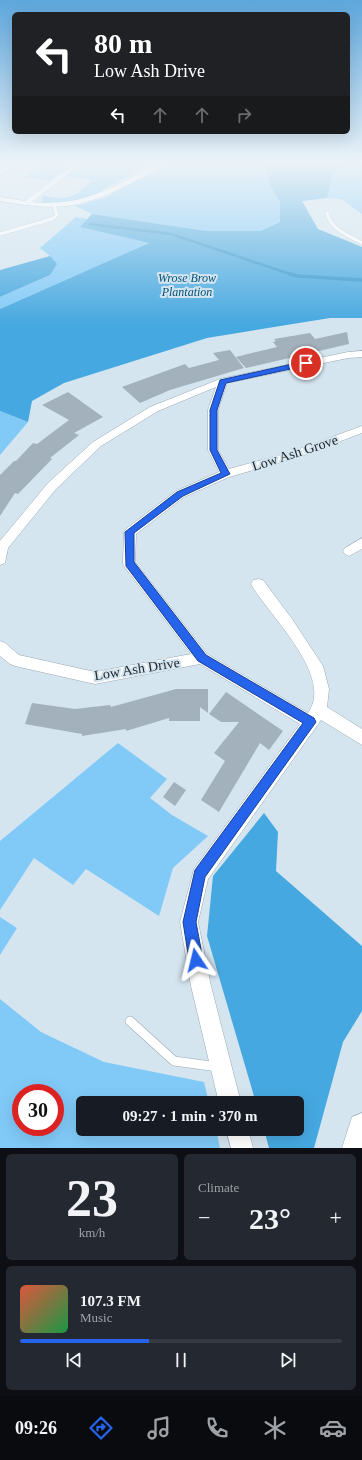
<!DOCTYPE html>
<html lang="en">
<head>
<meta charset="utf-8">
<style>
  :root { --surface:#171b24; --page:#242831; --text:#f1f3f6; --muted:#9ea1a6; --line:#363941; --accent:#2563eb }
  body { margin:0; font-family:"Times New Roman",serif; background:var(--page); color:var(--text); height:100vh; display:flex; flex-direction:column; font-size:15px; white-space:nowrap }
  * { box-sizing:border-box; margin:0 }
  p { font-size:13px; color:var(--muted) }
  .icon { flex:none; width:22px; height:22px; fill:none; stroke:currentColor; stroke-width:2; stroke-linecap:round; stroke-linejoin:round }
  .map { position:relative; height:1148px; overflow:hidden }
  .details { display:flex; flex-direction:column; gap:6px; padding:6px; background:#0d0f14; flex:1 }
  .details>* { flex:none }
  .hud { position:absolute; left:12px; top:12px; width:338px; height:122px; border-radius:6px; box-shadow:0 4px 16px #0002; background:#202124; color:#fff; overflow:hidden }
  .speed { position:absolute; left:12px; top:1084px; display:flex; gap:8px; font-size:20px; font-weight:700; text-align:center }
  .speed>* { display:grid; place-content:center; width:52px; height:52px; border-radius:50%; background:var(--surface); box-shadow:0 4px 16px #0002; line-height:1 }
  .speed .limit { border:6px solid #d22; background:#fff; color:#111 }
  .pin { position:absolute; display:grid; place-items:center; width:34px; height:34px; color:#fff; margin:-17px; border:2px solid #fff; border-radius:50%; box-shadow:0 1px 4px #0007 }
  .me { position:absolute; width:44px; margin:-22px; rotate:350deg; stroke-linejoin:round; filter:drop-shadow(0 0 3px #0008) }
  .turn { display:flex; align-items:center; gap:14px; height:84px; padding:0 16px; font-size:18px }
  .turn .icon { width:52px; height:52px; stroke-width:2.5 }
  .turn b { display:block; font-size:28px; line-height:34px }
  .lanes { display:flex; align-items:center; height:38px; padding:0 16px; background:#0003; justify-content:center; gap:20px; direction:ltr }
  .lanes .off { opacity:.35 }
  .big { font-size:30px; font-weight:600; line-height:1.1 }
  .details .card { flex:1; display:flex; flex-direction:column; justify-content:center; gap:6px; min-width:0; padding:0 14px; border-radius:6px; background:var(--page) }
  .details .dial { align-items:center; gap:0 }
  .dial b { font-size:52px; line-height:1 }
  .song { display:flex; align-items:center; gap:12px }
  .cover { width:48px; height:48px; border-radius:6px; background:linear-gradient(135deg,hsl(10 70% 55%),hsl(140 70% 35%)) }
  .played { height:4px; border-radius:2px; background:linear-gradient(90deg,var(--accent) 40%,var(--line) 40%) }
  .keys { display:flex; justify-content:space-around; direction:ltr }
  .heat { display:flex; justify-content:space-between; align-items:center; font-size:22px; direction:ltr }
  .details .tiles { flex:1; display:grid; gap:6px; grid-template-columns:1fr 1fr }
  .card:last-child { grid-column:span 2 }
  .trip { position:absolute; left:76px; top:1096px; width:228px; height:40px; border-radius:6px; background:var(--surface); box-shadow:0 4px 16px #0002; font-weight:600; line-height:40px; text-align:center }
  .tab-bar { display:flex; height:64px; justify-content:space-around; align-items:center; background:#090b0e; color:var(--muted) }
  .tab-bar .icon { width:28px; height:28px }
  .tab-bar .current { color:var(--accent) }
  .tab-bar b { font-size:18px; color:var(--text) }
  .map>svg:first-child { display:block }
  .green { fill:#81caf8; fill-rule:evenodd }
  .forest { fill:#46a8e0 }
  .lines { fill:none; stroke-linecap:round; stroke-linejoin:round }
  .stream-far1 { stroke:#2e94cc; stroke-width:2.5 }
  .stream { stroke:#2e94cc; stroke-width:3.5 }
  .building { fill:#a2b1bc }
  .service-far1-casing { stroke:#99a9b4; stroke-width:4 }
  .service-casing { stroke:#99a9b4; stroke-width:10 }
  .minor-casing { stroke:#99a9b4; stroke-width:1 }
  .tertiary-casing { stroke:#99a9b4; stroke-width:1 }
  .service-far1 { stroke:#fff; stroke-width:3.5 }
  .service { stroke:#fff; stroke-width:9 }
  .minor { fill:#fff; fill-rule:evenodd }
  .tertiary { fill:#fff; fill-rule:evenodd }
  .route { fill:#2563eb; stroke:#184099 }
  .labels { text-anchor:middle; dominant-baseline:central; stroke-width:4; stroke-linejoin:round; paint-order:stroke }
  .far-park-label { font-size:12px; font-style:italic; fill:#005176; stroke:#d4e5f0 }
  .street-label { font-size:14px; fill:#21272c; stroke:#d4e5f0 }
</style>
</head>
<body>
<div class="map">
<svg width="362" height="1148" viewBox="0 0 362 1148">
  <rect width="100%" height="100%" fill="#d4e5f0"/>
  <path class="green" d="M42 164H150L90 197 60 203 42 202V196C69 200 73 199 92 180L56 175 50 181 25 177Z
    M167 164H264L270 186 280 202V222L260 231H207L92 214 76 206 104 198Z
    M343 164H362V214L341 199 327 198 333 175Z
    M76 217 88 219 81 227 149 243 0 309V297L50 275V256L40 248Z
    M0 411 28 422 0 455Z
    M118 743 167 779 150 798 172 815 208 836 173 868 159 916 86 869 73 885 34 858 0 910V841Z
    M0 917 17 928 0 955Z
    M0 999 41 1032 104 1062 204 1082 209 1103H83V1129H216L220 1148H0ZM21 1093H55V1127H21Z"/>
  <path class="forest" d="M264 164H343L333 175 327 198 302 201 318 229 362 247V318H330L207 338 64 383 32 401 28 422 0 411V309L149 243 80 227 92 214 207 231H260L280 222V202L270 186Z
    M50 256 57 264 50 275 0 297V270Z
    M264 813 278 832 276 871 362 946V1011L343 1042 314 1148H269L264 1129H297V1103H256L207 936 213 876Z"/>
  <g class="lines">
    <path class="stream-far1" d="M90 224 171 234 293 275"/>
    <path class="stream" d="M290 274 297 276 362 280"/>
  </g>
  <path class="building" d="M347 332 349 344 246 368 236 357 277 347 273 342 276 341 274 339 310 333 315 339Z
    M230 350 244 368 170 390 140 403 122 387 185 364 189 368 219 360 213 353Z
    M68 392 103 417 74 433 79 435 50 458 52 459 18 494 15 493 0 516V475L14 461H16L33 443 37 444 69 420 42 405Z
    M176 689H208V713L200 707V721H169V718L126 731V729L82 736V734L25 724 32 703 75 709 110 705 111 707Z
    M226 692 283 731 269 750 260 743 219 812 201 800 225 761 214 753 239 722H221L209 714Z
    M174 782 186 790 175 806 163 797Z"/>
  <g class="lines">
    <defs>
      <path id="service-far1" d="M327 213C331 230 348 235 362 243
        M0 234 52 219 57 215 54 206"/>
      <path id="service" d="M130 1021 174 1061 218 1067"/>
      <path id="minor" d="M8 164H15L0 175V170Z
        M74 164H81L32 202C81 208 115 186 157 164H165C156 172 143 177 133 182 80 210 58 211 0 201V197L25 201Z
        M362 351V357L348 358 227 383 218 410V450L229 469 291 452 362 426V433L299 457 229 477 184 497 136 534 135 562 207 654 308 713C335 676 268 615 251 584L253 580 258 579 263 580 292 619 323 666 329 689 327 707 362 729V745L321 720 208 879 198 922 211 986 241 1103H219L191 986 180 922 194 869 300 724 200 664 95 684 15 666 10 664 0 656V641L5 643 19 655 95 672 191 654 124 566 123 563 124 532 126 529 176 491 219 472 208 450V410L216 387 158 411 101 446 56 489 8 548 5 563 0 565V541L48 483 93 442 150 407 220 379 348 352Z
        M362 538V549L349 556 345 554 343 551 345 548Z
        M226 1129H248L253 1148H231Z"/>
      <path id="tertiary" d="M362 1113V1148H342L352 1117Z"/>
    </defs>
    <use href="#service-far1" class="service-far1-casing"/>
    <use href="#service" class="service-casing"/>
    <use href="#minor" class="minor-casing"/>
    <use href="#tertiary" class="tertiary-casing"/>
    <use href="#service-far1" class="service-far1"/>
    <use href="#service" class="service"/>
    <use href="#minor" class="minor"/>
    <use href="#tertiary" class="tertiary"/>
  </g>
  <linearGradient id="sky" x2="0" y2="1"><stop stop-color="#5da7dd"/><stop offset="0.5" stop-color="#ecf3f8"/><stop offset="1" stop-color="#ecf3f8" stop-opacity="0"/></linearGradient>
  <rect width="362" height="325" fill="url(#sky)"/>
  <path class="route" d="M306 361 309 362V365L226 383 217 410V450L230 474 183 496 134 533V562L206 655 314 718 316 722 205 877 196 922 203 960 201 965 196 967 191 965 189 960 183 922 195 870 303 723 198 661 126 566 125 532 177 492 221 473 210 450V410L220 380Z"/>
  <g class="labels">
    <g class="far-park-label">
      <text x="187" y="278">Wrose Brow<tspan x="187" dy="14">Plantation</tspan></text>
    </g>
    <g class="street-label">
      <text transform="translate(295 453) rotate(-18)">Low Ash Grove</text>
      <text transform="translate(137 669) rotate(-9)">Low Ash Drive</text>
    </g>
  </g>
</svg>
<div class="speed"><div class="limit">30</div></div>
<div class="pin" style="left:306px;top:363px;background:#d93025"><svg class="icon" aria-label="arrive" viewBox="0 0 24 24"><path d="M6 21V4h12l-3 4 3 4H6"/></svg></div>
<svg class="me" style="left:196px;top:960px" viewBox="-20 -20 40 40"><path d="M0-17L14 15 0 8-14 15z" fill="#2563eb" stroke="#fff" stroke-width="4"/></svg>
<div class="trip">09:27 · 1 min · 370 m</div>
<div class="hud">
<div class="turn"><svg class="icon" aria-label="left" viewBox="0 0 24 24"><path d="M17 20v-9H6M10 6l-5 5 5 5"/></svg><div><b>80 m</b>Low Ash Drive</div></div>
<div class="lanes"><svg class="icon" aria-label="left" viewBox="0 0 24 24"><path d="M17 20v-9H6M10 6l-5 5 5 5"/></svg><svg class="icon off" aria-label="ahead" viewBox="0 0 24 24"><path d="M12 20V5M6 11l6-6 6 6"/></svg><svg class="icon off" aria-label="ahead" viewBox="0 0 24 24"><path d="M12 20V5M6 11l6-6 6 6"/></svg><svg class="icon off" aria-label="right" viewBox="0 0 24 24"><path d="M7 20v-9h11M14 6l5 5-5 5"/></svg></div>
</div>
</div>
<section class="details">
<div class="tiles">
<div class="card dial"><b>23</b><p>km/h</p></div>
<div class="card"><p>Climate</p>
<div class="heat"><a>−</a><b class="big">23°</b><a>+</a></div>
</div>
<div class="card">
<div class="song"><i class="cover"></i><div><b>107.3 FM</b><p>Music</p></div></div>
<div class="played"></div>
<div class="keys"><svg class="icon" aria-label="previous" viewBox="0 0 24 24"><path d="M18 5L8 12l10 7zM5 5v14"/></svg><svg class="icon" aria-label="pause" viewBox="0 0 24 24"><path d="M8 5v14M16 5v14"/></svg><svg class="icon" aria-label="next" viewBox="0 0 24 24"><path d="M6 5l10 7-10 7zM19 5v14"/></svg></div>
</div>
</div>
</section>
<nav class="tab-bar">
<b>09:26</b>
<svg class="icon current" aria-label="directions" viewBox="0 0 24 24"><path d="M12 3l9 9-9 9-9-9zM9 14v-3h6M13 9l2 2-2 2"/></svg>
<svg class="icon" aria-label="music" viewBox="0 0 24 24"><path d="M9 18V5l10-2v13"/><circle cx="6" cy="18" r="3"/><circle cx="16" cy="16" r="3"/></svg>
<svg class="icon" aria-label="phone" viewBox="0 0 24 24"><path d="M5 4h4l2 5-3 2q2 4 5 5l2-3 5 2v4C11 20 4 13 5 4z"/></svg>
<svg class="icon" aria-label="climate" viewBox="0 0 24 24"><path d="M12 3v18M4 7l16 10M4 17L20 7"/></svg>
<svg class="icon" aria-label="car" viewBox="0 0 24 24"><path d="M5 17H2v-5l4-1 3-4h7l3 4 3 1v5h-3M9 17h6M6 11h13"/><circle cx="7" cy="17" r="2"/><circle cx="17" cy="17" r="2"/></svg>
</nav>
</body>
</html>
